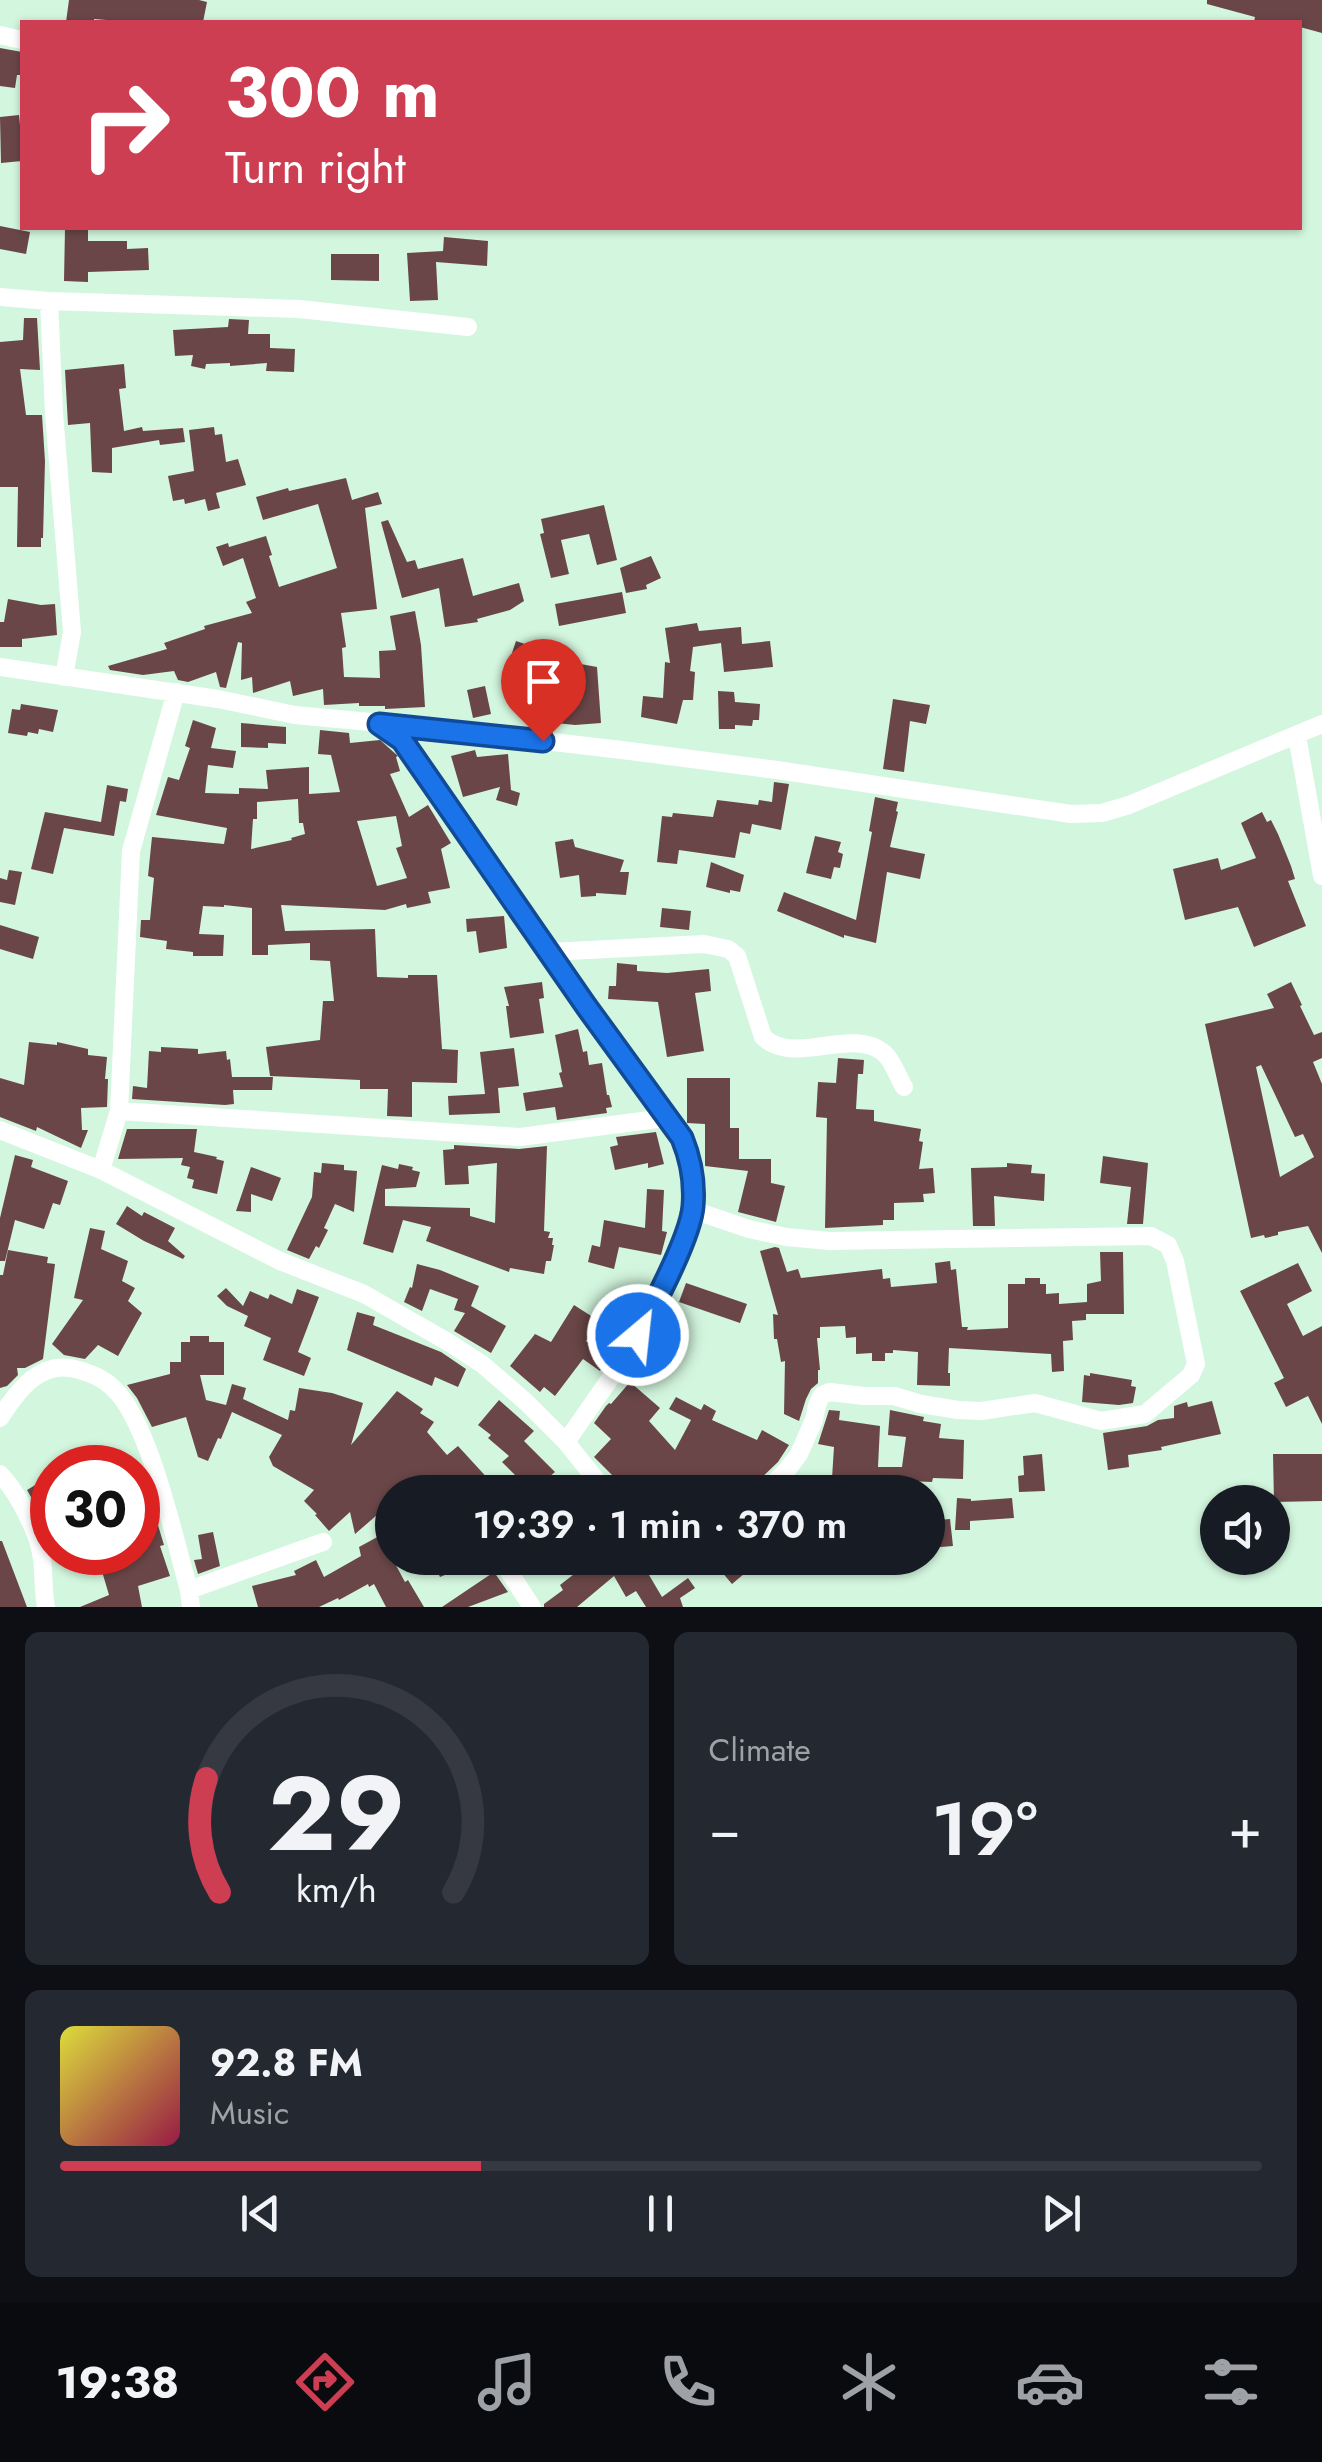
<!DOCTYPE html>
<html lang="en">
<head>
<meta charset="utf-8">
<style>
  :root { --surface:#171b24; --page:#242831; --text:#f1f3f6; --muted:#9ea1a6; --line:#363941; --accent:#ce3e52 }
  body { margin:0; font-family:Jost,sans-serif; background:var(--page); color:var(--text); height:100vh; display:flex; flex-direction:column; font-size:38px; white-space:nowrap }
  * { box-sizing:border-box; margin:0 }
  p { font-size:32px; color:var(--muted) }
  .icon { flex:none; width:55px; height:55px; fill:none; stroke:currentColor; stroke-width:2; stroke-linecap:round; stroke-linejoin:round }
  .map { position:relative; height:1607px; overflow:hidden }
  .panel { display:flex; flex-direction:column; gap:25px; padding:25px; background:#0d0f14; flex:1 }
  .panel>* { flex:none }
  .hud { position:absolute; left:20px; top:20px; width:1282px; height:210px; border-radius:0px; box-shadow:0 2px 8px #0004; background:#ce3e52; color:#fff; overflow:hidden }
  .buttons { position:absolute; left:1200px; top:1485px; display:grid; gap:20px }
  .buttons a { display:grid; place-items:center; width:90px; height:90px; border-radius:50%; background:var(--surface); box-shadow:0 2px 8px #0004; font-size:50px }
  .speed { position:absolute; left:30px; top:1445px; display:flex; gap:20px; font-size:50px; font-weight:700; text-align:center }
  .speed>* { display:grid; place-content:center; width:130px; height:130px; border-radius:50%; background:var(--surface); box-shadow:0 2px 8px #0004; line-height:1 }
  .speed .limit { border:15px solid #d22; background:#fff; color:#111 }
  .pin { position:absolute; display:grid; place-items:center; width:85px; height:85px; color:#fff; margin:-102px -42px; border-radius:50% 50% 50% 0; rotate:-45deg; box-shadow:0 0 10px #0007 }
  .pin .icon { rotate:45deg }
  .me { position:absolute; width:110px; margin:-55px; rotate:28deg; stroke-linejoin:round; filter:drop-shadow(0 0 8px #0008) }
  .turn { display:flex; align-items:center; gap:35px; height:210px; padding:0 40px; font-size:45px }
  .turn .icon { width:130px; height:130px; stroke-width:2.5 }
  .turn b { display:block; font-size:70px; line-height:85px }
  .big { font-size:75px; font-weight:600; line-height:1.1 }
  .panel .widget { flex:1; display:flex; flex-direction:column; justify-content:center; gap:15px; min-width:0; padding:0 35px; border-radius:15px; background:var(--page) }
  .panel .dial { align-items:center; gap:0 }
  .dial svg { height:260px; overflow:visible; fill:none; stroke:var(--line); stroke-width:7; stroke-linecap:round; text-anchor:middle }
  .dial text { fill:var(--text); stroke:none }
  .song { display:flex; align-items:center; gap:30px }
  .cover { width:120px; height:120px; border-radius:15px; background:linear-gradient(135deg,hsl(60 70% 55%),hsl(340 70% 35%)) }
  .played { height:10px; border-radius:5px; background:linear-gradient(90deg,var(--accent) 35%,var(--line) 35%) }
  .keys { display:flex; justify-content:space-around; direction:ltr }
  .heat { display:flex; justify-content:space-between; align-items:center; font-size:55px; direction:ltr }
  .panel .tiles { flex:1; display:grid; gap:25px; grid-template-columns:1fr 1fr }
  .widget:last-child { grid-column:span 2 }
  .trip { position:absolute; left:375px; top:1475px; width:570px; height:100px; border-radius:50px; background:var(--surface); box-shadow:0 2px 8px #0004; font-weight:600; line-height:100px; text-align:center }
  .tab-bar { display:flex; height:160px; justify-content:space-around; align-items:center; background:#090b0e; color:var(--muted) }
  .tab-bar .icon { width:70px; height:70px }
  .tab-bar .on { color:var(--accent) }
  .tab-bar b { font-size:45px; color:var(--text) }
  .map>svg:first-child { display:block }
  .building { fill:#6a4648; fill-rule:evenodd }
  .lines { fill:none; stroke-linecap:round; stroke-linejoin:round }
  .minor { stroke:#fff; stroke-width:18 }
  .route-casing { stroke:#114b97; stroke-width:25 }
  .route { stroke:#1a73e8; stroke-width:18 }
</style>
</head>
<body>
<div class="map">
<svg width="1322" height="1607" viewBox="0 0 1322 1607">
  <rect width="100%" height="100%" fill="#d3f6de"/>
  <path class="building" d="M69 0H199L207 2 203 22H132L94 19V22H66Z
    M1207 0H1322V33L1300 27V22H1254L1255 17 1207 4Z
    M0 48 22 52V75H17L15 88 0 86Z
    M19 115 20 125 22 124V161L1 163 0 117Z
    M0 226 30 232 26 254 0 249Z
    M65 228H88V241H127V249L148 248 149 270 88 272V282L64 281Z
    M444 237 488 241 487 266 436 262 438 300 410 301 407 253 443 251Z
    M331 254H379V281L331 280Z
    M24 318H37L40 370 20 369 26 415H42L45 461 43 538H41V547H17L18 487H0V342L23 340Z
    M229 319 249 320 248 334H270V348L295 349 294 372 266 371 267 363 230 366V363L206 364 205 369 191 366 193 355 175 356 173 330 228 327Z
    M124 364 126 388 119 389 124 431 142 427 143 431 183 428 185 442 160 445 159 440 112 448V473L92 472 90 423 68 425 65 370Z
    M214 427 215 435 222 434 226 462 238 459 246 485 216 493 220 508 208 511 205 499 185 504 184 499 173 501 168 476 194 471 189 430Z
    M346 478 352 500 378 492 382 504 365 508 377 609 341 613 346 647 342 648 344 677 380 678 379 651 396 650 390 616 415 611 421 645 425 707 385 709V706H359V703L324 705 323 689 293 696 290 681 253 693 252 677 241 680 242 643 238 642 226 688 220 687 216 672 188 682 178 680 174 671 143 675 110 670 108 666 167 649 164 643 205 629 204 626 252 613 246 602 256 598 243 558 223 566 216 547 228 543 229 547 266 536 272 555 269 556 279 587 337 568 318 504 263 520 256 497 288 488 289 491Z
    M604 505 617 560 597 565 589 534 561 540 569 574 551 578 540 534 544 533 541 519Z
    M388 520 407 562 415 560 418 569 463 558 473 596 519 583 524 601 510 610 477 619 478 622 445 627 439 588 402 598 381 522Z
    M651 556 661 578 646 585 647 589 626 593 620 568Z
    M622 592 626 613 559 626 555 604Z
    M8 599 41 605 55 604 57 635 22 639V647H0V622H4Z
    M697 623 699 631 741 627 742 644 770 641 773 667 724 672 721 643 693 647 690 671 695 672 693 700H683L677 724 641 717 643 696 663 698 665 662 670 663 665 628Z
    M516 641 537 648 556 641 564 661 597 667 601 723 575 725 537 721 542 663 512 653Z
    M485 686 491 714 473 718 467 690Z
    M718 691 734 692 735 702 760 704 759 720H753L752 726 735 725V729H719Z
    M893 699 930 705 926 724 910 721 904 772 883 769Z
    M21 704 58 710 53 732 39 729 38 734 28 732 27 736 8 733 12 709 20 710Z
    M193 720 216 728 211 748 236 751 233 768 208 765 205 793 239 794V788L268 789 266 770 309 767V794L340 792 331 755 318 754 320 730 349 733 350 743 380 740 398 756 396 757 400 771 390 774 409 817 428 805 451 843 441 849 450 888 428 892 431 903 407 908 406 904 385 910 281 905 285 931 375 929 377 977 408 978V975H437L442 1049 458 1050 457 1083 412 1082V1117L387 1116 388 1089H360V1080L270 1076 266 1047 320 1040 323 1001H334L330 961 310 960V943L268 945V955H252V908L224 905V907L203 906 199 934 224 935 223 956H193V952L166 949 167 941 140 937 141 920H150L154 878 148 876 152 837 224 844 227 828 156 815 168 777 179 780 190 748 185 746ZM298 799 299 823H303L305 834 291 838 292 840 251 849 253 819H257V802ZM396 816 402 846 396 848 407 878 377 886 357 821Z
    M241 723 286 727V744L268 743V748L241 747Z
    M475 750 477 757 508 754 511 790 520 793 517 806 496 800 500 787 463 797 451 756Z
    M774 782 789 784 781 830 752 824 750 834 740 832 735 858 679 850 677 864 657 862 662 816 672 817 673 813 713 817 717 800 758 805 759 800 772 802Z
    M107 785 128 789 126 802 120 801 114 836 64 828 53 874 31 869 45 812 101 822Z
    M875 797 898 802 896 811 898 812 890 847 925 854 920 879 887 872 876 943 844 935V938L777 911 784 892 856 920 872 832 869 831Z
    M1262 812 1267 822 1271 820 1278 834 1291 866 1295 879 1288 881 1306 926 1254 947 1238 907 1185 920 1173 869 1218 858 1221 870 1256 858 1241 823Z
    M815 836 841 842 838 852 843 854 840 868 834 867 831 879 806 873Z
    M573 839 575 847 624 860 620 872H629L626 895 596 893V896L581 897 579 875 560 878 555 842Z
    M711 862 744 875 740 892 730 890V893L706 887Z
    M9 870 22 872 15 905 0 902V878L7 880Z
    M662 908 691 911 689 930 660 927Z
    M504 916 507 948 479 953 476 931 467 932 466 919Z
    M0 925 39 937 33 959 0 949Z
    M617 963 637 965V971L667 973 709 969 711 991 695 993 704 1051 667 1057 658 1002 608 999 609 986H616Z
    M542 982 544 998 539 999 544 1033 510 1038 506 1006H509L504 987Z
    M1291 982 1302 1005 1300 1006 1314 1035 1322 1032V1058L1313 1062 1322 1084V1253L1308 1226 1278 1232V1235L1265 1238 1264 1235 1251 1238 1205 1024 1274 1008 1267 994ZM1261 1065 1295 1137 1303 1134 1314 1157 1280 1177 1256 1067Z
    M578 1029 583 1052 587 1051 589 1065 602 1063 607 1095H609L612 1107 606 1108 607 1113 557 1120 555 1107 526 1111 523 1093 563 1087 559 1073 562 1072 555 1035Z
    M29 1042 57 1045V1042L88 1049V1055L107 1057 105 1079H108L107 1107 81 1108 82 1130H88L81 1148 37 1127 36 1131 0 1117V1078L24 1085Z
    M161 1047 198 1049V1054L226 1051 227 1060 230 1059 232 1077H273L272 1090H233L234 1104 225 1105 132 1099 133 1086 147 1088 149 1051 161 1052Z
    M514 1048 519 1086 498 1088 500 1113 449 1115 448 1096 485 1094 480 1052Z
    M838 1058 864 1060 863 1074H858L856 1109 874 1110V1121L921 1129 919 1141 923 1142 919 1169 933 1168 935 1193 923 1194 924 1202 894 1203V1220H883V1225L825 1228 827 1118 816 1117 818 1082 836 1083Z
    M687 1078H730V1128H739V1159H771V1183L785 1186 776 1222 738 1212 748 1171 705 1166V1124L687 1123Z
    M127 1129H197L194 1152 217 1157 216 1159 224 1161 217 1194 192 1188 194 1180 187 1178 190 1167 181 1165 183 1158 118 1159Z
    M656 1132 664 1164 648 1168V1163L615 1170 610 1147 618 1145 616 1137Z
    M454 1145 519 1149 547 1146 544 1231 550 1232 548 1238H553L552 1245H554L551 1261H546L544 1274 510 1268 509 1272 426 1241 431 1227 403 1220 393 1253 363 1244 382 1165 398 1169 399 1164 413 1167 412 1170 420 1172 416 1187 385 1189V1206L470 1208V1216L495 1223 497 1163 468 1166 469 1184 445 1185 443 1150 454 1149Z
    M15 1155 33 1160 31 1167 68 1181 60 1205 53 1203 44 1229 15 1220 5 1261H0V1218Z
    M1103 1156 1148 1163 1143 1224H1127L1131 1187 1100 1183Z
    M322 1163 344 1165V1170L357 1171 354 1212 335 1204 324 1228 328 1230 319 1248 316 1246 309 1259 287 1250 312 1197 314 1172 321 1173Z
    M1007 1163 1032 1165 1031 1173 1045 1174 1044 1201 994 1196 995 1226H973L971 1168 1007 1167Z
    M251 1167 281 1178 272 1201 251 1194V1212L236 1211Z
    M647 1189 664 1190 662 1231 667 1232 661 1255 619 1247 614 1269 588 1262 592 1245 600 1247 604 1220 645 1228Z
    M127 1206 142 1216 144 1212 175 1228 168 1241 185 1256 183 1259 144 1241 116 1224Z
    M90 1228 105 1231 101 1249 128 1261 122 1281 135 1288 128 1301 142 1313 118 1356 98 1345 85 1359 64 1355 52 1344 83 1300 74 1298Z
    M775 1247 779 1248 787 1272 798 1269 801 1278 882 1269 883 1279 890 1278 891 1287 937 1283 935 1263 950 1261 951 1270 956 1269 962 1327H968L967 1330 1008 1328V1284H1025V1278H1040V1284H1046V1294L1059 1293V1304L1087 1302V1284L1101 1281 1100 1252H1123L1124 1314H1086V1320L1072 1321 1073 1340 1063 1341 1064 1371 1052 1372 1051 1354 949 1348 948 1373H950V1386L917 1385 918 1352 893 1350V1353H885V1361H872V1353L856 1354V1337L846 1338 845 1326 820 1327V1338H817L820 1370H818V1383L811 1389 806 1399 799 1421 784 1414 785 1361 781 1362 777 1339H774L773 1314 778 1315 760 1251Z
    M8 1250 48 1257 47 1263 55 1264 43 1359 25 1368H17L18 1375 7 1386 0 1388V1275H3Z
    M1298 1263 1312 1291 1287 1304 1303 1336 1322 1326V1424L1308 1396 1286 1407 1274 1383 1284 1378 1240 1291Z
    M417 1264 440 1270 479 1286 471 1306 506 1326 491 1353 454 1331 465 1313 454 1310 458 1299 430 1289 422 1311 404 1302 410 1287 412 1288Z
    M686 1283 747 1304 740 1323 679 1302Z
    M226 1288 243 1306 250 1291 268 1299 270 1294 292 1304 297 1289 319 1297 298 1352 311 1358 304 1376 263 1360 271 1338 244 1326 248 1316 227 1306 217 1296Z
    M574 1305 599 1321 586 1341 609 1358 600 1371 583 1359 555 1396 544 1387 540 1392 510 1366 535 1334 551 1342Z
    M357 1312 375 1317 373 1325 441 1352 466 1369 458 1387 435 1377 432 1386 347 1350Z
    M190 1336H209V1342H224V1375H200L206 1400 226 1405 232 1384 246 1388 243 1399 288 1420 290 1410 295 1411 299 1388 332 1393 363 1403 351 1445 397 1391 423 1409 420 1413 434 1422 427 1432 447 1455 458 1446 491 1482 477 1492H464L450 1477 432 1492H392V1502L355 1534 350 1512 329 1531 315 1515 317 1514 304 1501 314 1490 273 1466 269 1457 282 1435 232 1412 221 1439 218 1438 208 1461 198 1457 186 1417 152 1427 137 1398 127 1385 170 1374V1362H181V1342H190Z
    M1090 1373 1132 1380 1131 1386 1136 1387 1133 1403 1119 1405 1082 1402 1084 1375 1090 1376Z
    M630 1382 660 1408 649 1421 675 1450 691 1420 669 1409 676 1397 701 1410 704 1404 716 1411 712 1420 757 1440 762 1430 789 1445 778 1462 755 1484 752 1492H629L594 1457 611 1439 594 1423 606 1406 609 1403 611 1404Z
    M499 1400 534 1431 524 1441 555 1472 549 1477 560 1492H532L502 1462 509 1456 488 1438 491 1435 478 1425Z
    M1212 1401 1221 1434 1161 1447 1162 1450 1128 1455 1129 1467 1108 1470 1103 1433 1147 1426 1158 1420 1174 1418V1406L1187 1402 1188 1407Z
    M829 1410 840 1411 839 1420 880 1426 878 1467H902L906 1437 888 1435 890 1410 924 1417 923 1421 941 1424 939 1438 964 1440 963 1479 933 1478 932 1482 832 1478 834 1447 818 1444Z
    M1042 1454 1045 1491 1019 1492 1018 1476 1024 1475 1023 1456Z
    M1273 1454H1322V1501L1274 1502Z
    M52 1475V1506L40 1513 27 1490Z
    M957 1498 971 1499V1501L1012 1498 1014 1518 970 1521V1530H955Z
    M950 1519 953 1546 929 1548 928 1521Z
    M157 1522 164 1545 160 1546 170 1576 138 1586 142 1607H80L109 1595 101 1568 83 1573 77 1552H138V1527Z
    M392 1529V1558L405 1582 408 1580 424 1607H386L374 1584 369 1587 368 1584 339 1600 338 1598 319 1607H258L252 1586 296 1575 294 1571 316 1560 324 1577 361 1556 359 1547Z
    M213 1532 220 1566 198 1574 194 1560 202 1559 198 1535Z
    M0 1541H2L27 1607H0Z
    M431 1558H486L440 1577Z
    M579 1558H639L662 1597 688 1578 695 1588 680 1598 683 1607H646L636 1591 626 1597 614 1576 577 1607H544V1604L563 1590 560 1585 587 1564Z
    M723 1558H763L732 1584 715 1564Z
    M494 1572 508 1592 468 1607H442Z"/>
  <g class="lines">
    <path class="minor" d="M0 35 22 40
      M0 297 49 301 299 309 468 327
      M49 301 54 413 72 632 64 677
      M0 667 218 699 295 715 424 727 622 750 777 770 1071 814 1102 813 1129 805 1322 724
      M379 724 402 741 665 1118 682 1138 692 1162 693 1210 654 1307 621 1363 566 1442
      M1297 736 1322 876
      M550 952 704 944 728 949 737 956 763 1037C795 1067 850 1026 884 1053 893 1061 898 1077 904 1087
      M119 1111 520 1137 665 1118
      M0 1130 101 1170 280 1261 364 1294 448 1342 482 1364 526 1402 566 1442 606 1492
      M101 1170 119 1111 131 851 176 692
      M693 1210 749 1229 786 1237 830 1241 1151 1236 1168 1245 1175 1261 1196 1364 1191 1375 1145 1414 1101 1421 1035 1403 981 1411 958 1410 921 1404 894 1396H864L830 1392 822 1395 817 1405 814 1420 799 1454 787 1470 764 1492
      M0 1418C18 1390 41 1358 79 1370 92 1374 103 1378 113 1388 149 1420 175 1541 189 1590L191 1607
      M0 1474C17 1491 40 1535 42 1559 44 1575 43 1591 46 1607
      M500 1558 532 1607
      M189 1590 323 1542"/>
  </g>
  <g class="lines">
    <defs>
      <path id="route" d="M543 741 379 724 402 740 586 1006 682 1138C691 1160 695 1182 693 1206 691 1236 653 1307 638 1335"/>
    </defs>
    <use href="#route" class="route-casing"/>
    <use href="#route" class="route"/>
  </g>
</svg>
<div class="buttons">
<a><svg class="icon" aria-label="sound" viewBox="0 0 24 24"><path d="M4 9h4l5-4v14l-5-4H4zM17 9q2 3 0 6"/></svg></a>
</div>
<div class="speed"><div class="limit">30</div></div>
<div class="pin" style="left:543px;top:741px;background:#d93025"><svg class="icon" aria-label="arrive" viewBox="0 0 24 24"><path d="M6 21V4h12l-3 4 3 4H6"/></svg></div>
<svg class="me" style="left:638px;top:1335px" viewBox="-20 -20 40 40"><circle r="17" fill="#1a73e8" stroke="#fff" stroke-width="3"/><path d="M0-11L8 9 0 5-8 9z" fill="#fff"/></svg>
<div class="trip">19:39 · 1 min · 370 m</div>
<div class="hud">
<div class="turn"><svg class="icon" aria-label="right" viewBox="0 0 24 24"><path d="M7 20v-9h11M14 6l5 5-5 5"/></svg><div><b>300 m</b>Turn right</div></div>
</div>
</div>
<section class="panel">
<div class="tiles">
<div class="widget dial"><svg viewBox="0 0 100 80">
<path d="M14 69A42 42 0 1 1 86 69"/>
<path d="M14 69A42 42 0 0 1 10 34" stroke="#ce3e52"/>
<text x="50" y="56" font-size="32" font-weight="700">29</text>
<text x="50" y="72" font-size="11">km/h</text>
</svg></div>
<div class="widget"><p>Climate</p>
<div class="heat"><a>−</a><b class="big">19°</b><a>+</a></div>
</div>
<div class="widget">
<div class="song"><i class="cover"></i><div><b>92.8 FM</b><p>Music</p></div></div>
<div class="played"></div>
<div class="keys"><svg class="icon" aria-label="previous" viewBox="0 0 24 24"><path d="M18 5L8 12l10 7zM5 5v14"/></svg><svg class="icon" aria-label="pause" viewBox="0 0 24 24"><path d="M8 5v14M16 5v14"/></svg><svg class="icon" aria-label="next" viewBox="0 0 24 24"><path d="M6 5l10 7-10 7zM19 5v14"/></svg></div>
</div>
</div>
</section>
<nav class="tab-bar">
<b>19:38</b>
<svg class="icon on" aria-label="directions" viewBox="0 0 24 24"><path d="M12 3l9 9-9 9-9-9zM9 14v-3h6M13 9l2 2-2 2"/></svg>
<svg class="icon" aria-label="music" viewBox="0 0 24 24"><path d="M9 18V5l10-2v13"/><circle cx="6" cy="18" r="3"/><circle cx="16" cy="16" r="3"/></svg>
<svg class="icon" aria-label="phone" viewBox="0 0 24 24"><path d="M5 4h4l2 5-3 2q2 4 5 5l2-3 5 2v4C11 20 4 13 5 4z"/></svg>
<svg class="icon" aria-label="climate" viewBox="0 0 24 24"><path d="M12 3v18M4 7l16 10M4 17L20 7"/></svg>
<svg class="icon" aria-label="car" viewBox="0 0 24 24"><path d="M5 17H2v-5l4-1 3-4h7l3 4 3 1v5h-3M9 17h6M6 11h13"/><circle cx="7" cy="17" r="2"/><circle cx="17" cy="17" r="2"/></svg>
<svg class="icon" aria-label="filters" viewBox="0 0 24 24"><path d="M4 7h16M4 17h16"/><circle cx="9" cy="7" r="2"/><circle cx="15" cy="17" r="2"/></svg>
</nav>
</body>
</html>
